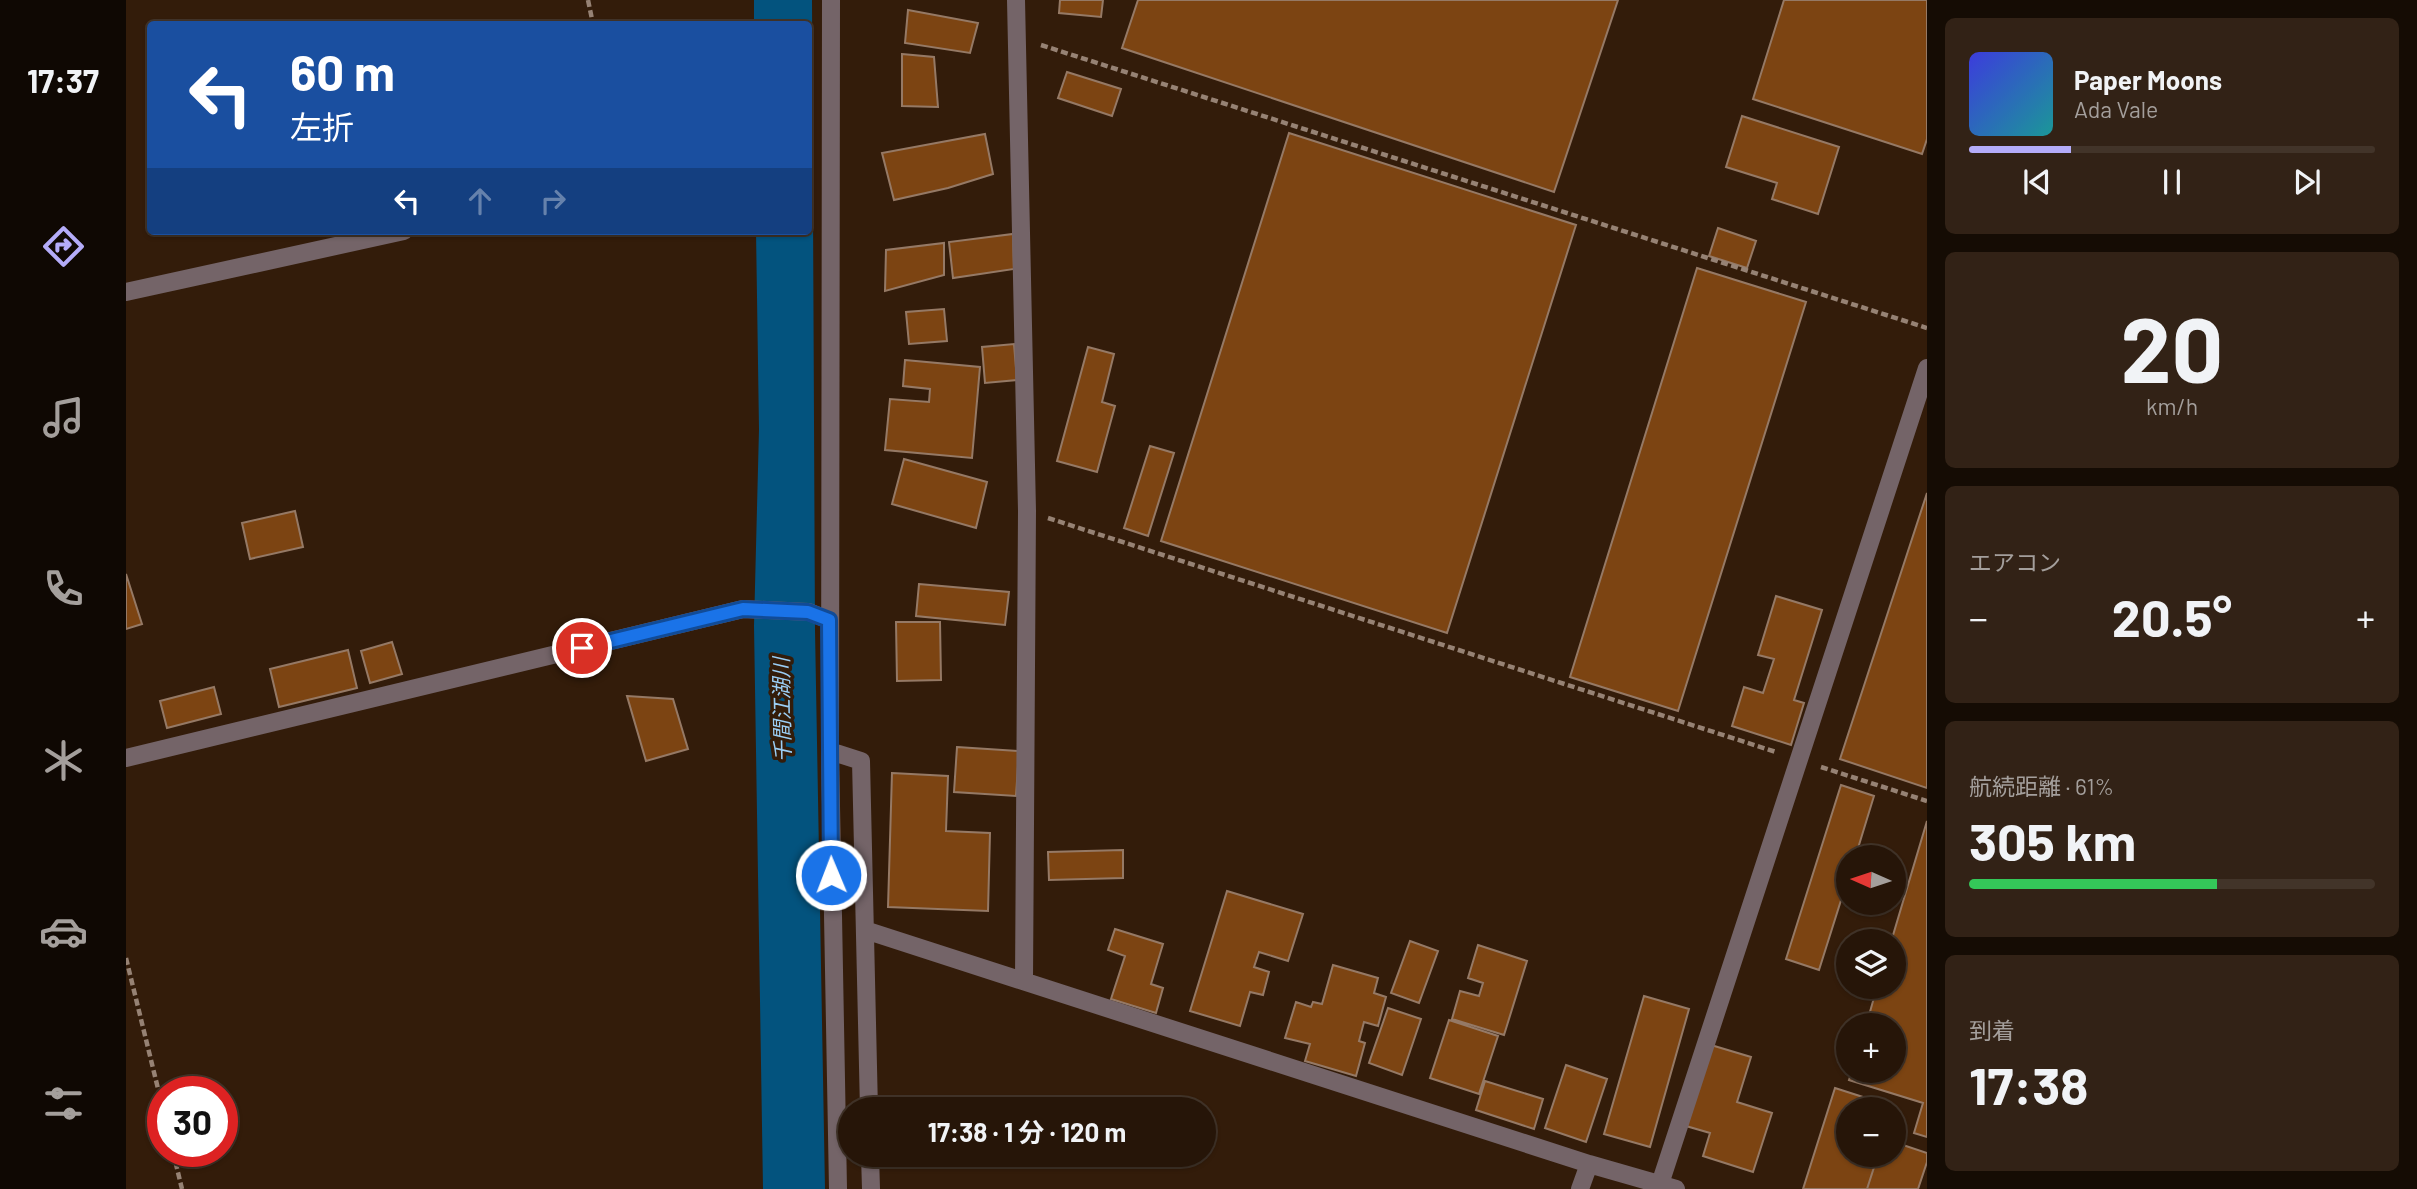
<!DOCTYPE html>
<html lang="ja">
<head>
<meta charset="utf-8">
<style>
  :root { --surface:#261508; --page:#322216; --text:#f1f3f6; --muted:#a49f9c; --line:#423429; --accent:#b4acf9 }
  body { margin:0; font-family:Barlow,"Noto Sans JP",sans-serif; background:var(--page); color:var(--text); height:100vh; display:flex; flex-direction:column; font-size:26px; white-space:nowrap }
  * { box-sizing:border-box; margin:0 }
  p { font-size:23px; color:var(--muted) }
  .icon { flex:none; width:38px; height:38px; fill:none; stroke:currentColor; stroke-width:2; stroke-linecap:round; stroke-linejoin:round }
  .map { position:relative; flex:1; overflow:hidden }
  .sheet { display:flex; flex-direction:column; gap:18px; padding:18px; background:#150c04; width:490px }
  .sheet>* { flex:none }
  .guide { position:absolute; left:21px; top:21px; width:665px; height:214px; border-radius:7px; box-shadow:0 2px 5px #0004,0 0 0 2px var(--line); background:#1a4fa0; color:#fff; overflow:hidden }
  .needle { width:46px; rotate:273deg }
  .buttons { position:absolute; left:1710px; top:845px; display:grid; gap:14px }
  .buttons a { display:grid; place-items:center; width:70px; height:70px; border-radius:50%; background:var(--surface); box-shadow:0 2px 5px #0004,0 0 0 2px var(--line); font-size:35px }
  .speed { position:absolute; left:21px; top:1076px; display:flex; gap:14px; font-size:35px; font-weight:700; text-align:center }
  .speed>* { display:grid; place-content:center; width:91px; height:91px; border-radius:50%; background:var(--surface); box-shadow:0 2px 5px #0004,0 0 0 2px var(--line); line-height:1 }
  .speed .limit { border:10px solid #d22; background:#fff; color:#111 }
  .pin { position:absolute; display:grid; place-items:center; width:60px; height:60px; color:#fff; margin:-30px; border:4px solid #fff; border-radius:50%; box-shadow:0 2px 7px #0007 }
  .me { position:absolute; width:77px; margin:-38px; rotate:359deg; stroke-linejoin:round; filter:drop-shadow(0 0 5px #0008) }
  .turn { display:flex; align-items:center; gap:24px; height:147px; padding:0 28px; font-size:32px }
  .turn .icon { width:91px; height:91px; stroke-width:2.5 }
  .turn b { display:block; font-size:49px; line-height:60px }
  .lanes { display:flex; align-items:center; height:66px; padding:0 28px; background:#0003; justify-content:center; gap:35px; direction:ltr }
  .lanes .off { opacity:.35 }
  .big { font-size:52px; font-weight:700; line-height:1.1 }
  .sheet .widget { flex:1; display:flex; flex-direction:column; justify-content:center; gap:10px; min-width:0; padding:0 24px; border-radius:10px; background:var(--page) }
  .sheet .dial { align-items:center; gap:0 }
  .dial b { font-size:91px; line-height:1 }
  .song { display:flex; align-items:center; gap:21px }
  .cover { width:84px; height:84px; border-radius:10px; background:linear-gradient(135deg,hsl(240 70% 55%),hsl(180 70% 35%)) }
  .played { height:7px; border-radius:4px; background:linear-gradient(90deg,var(--accent) 25%,var(--line) 25%) }
  .keys { display:flex; justify-content:space-around; direction:ltr }
  .heat { display:flex; justify-content:space-between; align-items:center; font-size:38px; direction:ltr }
  .charge { height:10px; border-radius:5px; background:linear-gradient(90deg,#34c759 61%,var(--line) 0) }
  .trip { position:absolute; left:712px; top:1097px; width:378px; height:70px; border-radius:35px; background:var(--surface); box-shadow:0 2px 5px #0004,0 0 0 2px var(--line); font-weight:700; line-height:70px; text-align:center }
  main { display:flex; flex:1; min-height:0 }
  .tabs { display:flex; flex-direction:column; width:126px; justify-content:space-around; align-items:center; background:#0f0803; color:var(--muted) }
  .tabs .icon { width:49px; height:49px }
  .tabs .active { color:var(--accent) }
  .tabs b { font-size:32px; color:var(--text) }
  .map>svg:first-child { display:block }
  .water { fill:#03537e }
  .building { fill:#7c4412; stroke:#957965; stroke-width:2 }
  .lines { fill:none; stroke-linecap:round; stroke-linejoin:round }
  .path { stroke:#968274; stroke-width:4.5; stroke-dasharray:7 3.5; stroke-linecap:butt }
  .street { stroke:#746468; stroke-width:18 }
  .route-casing { stroke:#114b97; stroke-width:18 }
  .route { stroke:#1a73e8; stroke-width:12 }
  .labels { text-anchor:middle; dominant-baseline:central; stroke-width:7; stroke-linejoin:round; paint-order:stroke }
  .water-label { font-size:21px; font-style:italic; fill:#9bcef5; stroke:#331c0a }
</style>
</head>
<body>
<main>
<nav class="tabs">
<b>17:37</b>
<svg class="icon active" aria-label="directions" viewBox="0 0 24 24"><path d="M12 3l9 9-9 9-9-9zM9 14v-3h6M13 9l2 2-2 2"/></svg>
<svg class="icon" aria-label="music" viewBox="0 0 24 24"><path d="M9 18V5l10-2v13"/><circle cx="6" cy="18" r="3"/><circle cx="16" cy="16" r="3"/></svg>
<svg class="icon" aria-label="phone" viewBox="0 0 24 24"><path d="M5 4h4l2 5-3 2q2 4 5 5l2-3 5 2v4C11 20 4 13 5 4z"/></svg>
<svg class="icon" aria-label="climate" viewBox="0 0 24 24"><path d="M12 3v18M4 7l16 10M4 17L20 7"/></svg>
<svg class="icon" aria-label="car" viewBox="0 0 24 24"><path d="M5 17H2v-5l4-1 3-4h7l3 4 3 1v5h-3M9 17h6M6 11h13"/><circle cx="7" cy="17" r="2"/><circle cx="17" cy="17" r="2"/></svg>
<svg class="icon" aria-label="filters" viewBox="0 0 24 24"><path d="M4 7h16M4 17h16"/><circle cx="9" cy="7" r="2"/><circle cx="15" cy="17" r="2"/></svg>
</nav>
<div class="map">
<svg width="1801" height="1189" viewBox="0 0 1801 1189">
  <rect width="100%" height="100%" fill="#331c0a"/>
  <path class="water" d="M628 0H686L689 630 699 1189H637L628 626 633 429 630 231H682V24H628Z"/>
  <path class="building" d="M934 0H977L975 17 933 13Z
    M1012 0H1492L1428 192 996 48Z
    M1658 0H1801V139L1796 154 1627 99Z
    M782 10 852 23 844 53 779 43Z
    M776 54 808 57 812 107 776 106Z
    M941 72 995 89 986 116 932 98Z
    M1616 116 1713 147 1692 214 1646 199 1651 183 1600 167Z
    M1163 133 1450 225 1321 633 1035 541Z
    M859 134 867 174 822 188 768 200 756 153Z
    M1592 228 1630 241 1621 268 1583 256Z
    M887 234 888 269 827 278 823 242Z
    M818 243V275L759 291 760 250Z
    M1571 268 1680 302 1552 711 1444 677Z
    M818 309 821 341 783 344 780 312Z
    M888 344 891 380 859 383 856 347Z
    M962 347 988 354 976 402 989 406 971 472 931 461Z
    M779 360 854 367 846 458 759 450 764 399 803 402 804 389 777 386Z
    M1024 446 1048 453 1022 536 998 528Z
    M778 459 861 482 850 528 766 504Z
    M1801 493V788L1714 759Z
    M169 511 177 547 124 559 116 523Z
    M0 574 16 624 0 629Z
    M793 584 883 592 879 625 790 616Z
    M1650 596 1696 610 1668 700 1678 703 1665 745 1606 726 1618 687 1637 693 1648 659 1632 655Z
    M770 622H814L815 680 771 681Z
    M266 642 276 674 244 683 235 651Z
    M222 650 231 688 153 707 144 669Z
    M88 687 95 714 41 728 34 701Z
    M501 696 547 699 562 749 520 761Z
    M831 747 893 751 890 796 828 792Z
    M766 773 822 776 820 831 864 833 862 911 762 907Z
    M1715 785 1748 796 1729 858H1722V878L1693 970 1660 959Z
    M1801 821V1137L1788 1133 1797 1103 1723 1080 1726 1071H1768V1026H1740L1751 987H1768V942H1765Z
    M997 850V878L923 880 922 852Z
    M1101 891 1177 914 1162 961 1133 952 1128 967 1143 972 1137 995 1124 992 1114 1026 1064 1011Z
    M989 929 1037 944 1025 984 1037 988 1030 1013 985 999 999 956 982 950Z
    M1284 941 1312 951 1293 1003 1265 993Z
    M1352 945 1401 961 1378 1035 1326 1019 1334 991 1353 996 1357 983 1342 978Z
    M1207 965 1252 978 1248 993 1260 997 1252 1026 1238 1022 1233 1041 1239 1043 1230 1076 1179 1061 1184 1044 1159 1038 1170 1002 1185 1007 1187 1002 1196 1004Z
    M1518 996 1563 1009 1524 1147 1478 1134Z
    M1262 1008 1295 1019 1276 1075 1243 1063Z
    M1323 1020 1372 1036 1353 1094 1304 1078Z
    M1585 1045 1625 1057 1611 1102 1646 1113 1627 1172 1577 1156 1584 1133 1560 1126Z
    M1440 1065 1481 1079 1460 1142 1419 1128Z
    M1359 1081 1417 1099 1408 1129 1350 1110Z
    M1709 1088 1768 1107 1767 1110H1722V1155H1752L1741 1189H1677Z
    M1768 1142 1801 1153V1162L1792 1189H1741L1752 1155H1768Z"/>
  <g class="lines">
    <path class="path" d="M462 0 467 24
      M915 45 1801 328
      M922 518 1650 752
      M1695 767 1801 801
      M0 958 37 1109
      M47 1152 56 1189"/>
    <path class="street" d="M705 0 704 751 712 1189
      M890 0 901 511 898 981
      M0 292 278 231
      M704 751 735 761 743 1110
      M0 758 617 609 683 612 703 620
      M739 930 1463 1164 1550 1189
      M744 1155 745 1189
      M1534 1184 1801 368
      M1454 1189 1463 1164"/>
  </g>
  <g class="lines">
    <defs>
      <path id="route" d="M456 648 617 609 682 612 703 620 705 875"/>
    </defs>
    <use href="#route" class="route-casing"/>
    <use href="#route" class="route"/>
  </g>
  <g class="labels">
    <g class="water-label">
      <text transform="translate(655 710) rotate(-91)">千間江湖川</text>
    </g>
  </g>
</svg>
<div class="buttons">
<a><svg class="needle" viewBox="-14 -14 28 28"><path d="M0-13l5 13h-10z" fill="#e53935"/><path d="M0 13l5-13h-10z" fill="#a49f9c"/></svg></a>
<a><svg class="icon" aria-label="layers" viewBox="0 0 24 24"><path d="M12 4l9 5-9 5-9-5zM3 14l9 5 9-5"/></svg></a>
<a>+</a>
<a>−</a>
</div>
<div class="speed"><div class="limit">30</div></div>
<div class="pin" style="left:456px;top:648px;background:#d93025"><svg class="icon" aria-label="arrive" viewBox="0 0 24 24"><path d="M6 21V4h12l-3 4 3 4H6"/></svg></div>
<svg class="me" style="left:705px;top:875px" viewBox="-20 -20 40 40"><circle r="17" fill="#1a73e8" stroke="#fff" stroke-width="3"/><path d="M0-11L8 9 0 5-8 9z" fill="#fff"/></svg>
<div class="trip">17:38 · 1 分 · 120 m</div>
<div class="guide">
<div class="turn"><svg class="icon" aria-label="left" viewBox="0 0 24 24"><path d="M17 20v-9H6M10 6l-5 5 5 5"/></svg><div><b>60 m</b>左折</div></div>
<div class="lanes"><svg class="icon" aria-label="left" viewBox="0 0 24 24"><path d="M17 20v-9H6M10 6l-5 5 5 5"/></svg><svg class="icon off" aria-label="ahead" viewBox="0 0 24 24"><path d="M12 20V5M6 11l6-6 6 6"/></svg><svg class="icon off" aria-label="right" viewBox="0 0 24 24"><path d="M7 20v-9h11M14 6l5 5-5 5"/></svg></div>
</div>
</div>
<section class="sheet">
<div class="widget">
<div class="song"><i class="cover"></i><div><b>Paper Moons</b><p>Ada Vale</p></div></div>
<div class="played"></div>
<div class="keys"><svg class="icon" aria-label="previous" viewBox="0 0 24 24"><path d="M18 5L8 12l10 7zM5 5v14"/></svg><svg class="icon" aria-label="pause" viewBox="0 0 24 24"><path d="M8 5v14M16 5v14"/></svg><svg class="icon" aria-label="next" viewBox="0 0 24 24"><path d="M6 5l10 7-10 7zM19 5v14"/></svg></div>
</div>
<div class="widget dial"><b>20</b><p>km/h</p></div>
<div class="widget"><p>エアコン</p>
<div class="heat"><a>−</a><b class="big">20.5°</b><a>+</a></div>
</div>
<div class="widget"><p>航続距離 · 61%</p><b class="big">305 km</b><div class="charge"></div></div>
<div class="widget"><p>到着</p><b class="big">17:38</b></div>
</section>
</main>
</body>
</html>
